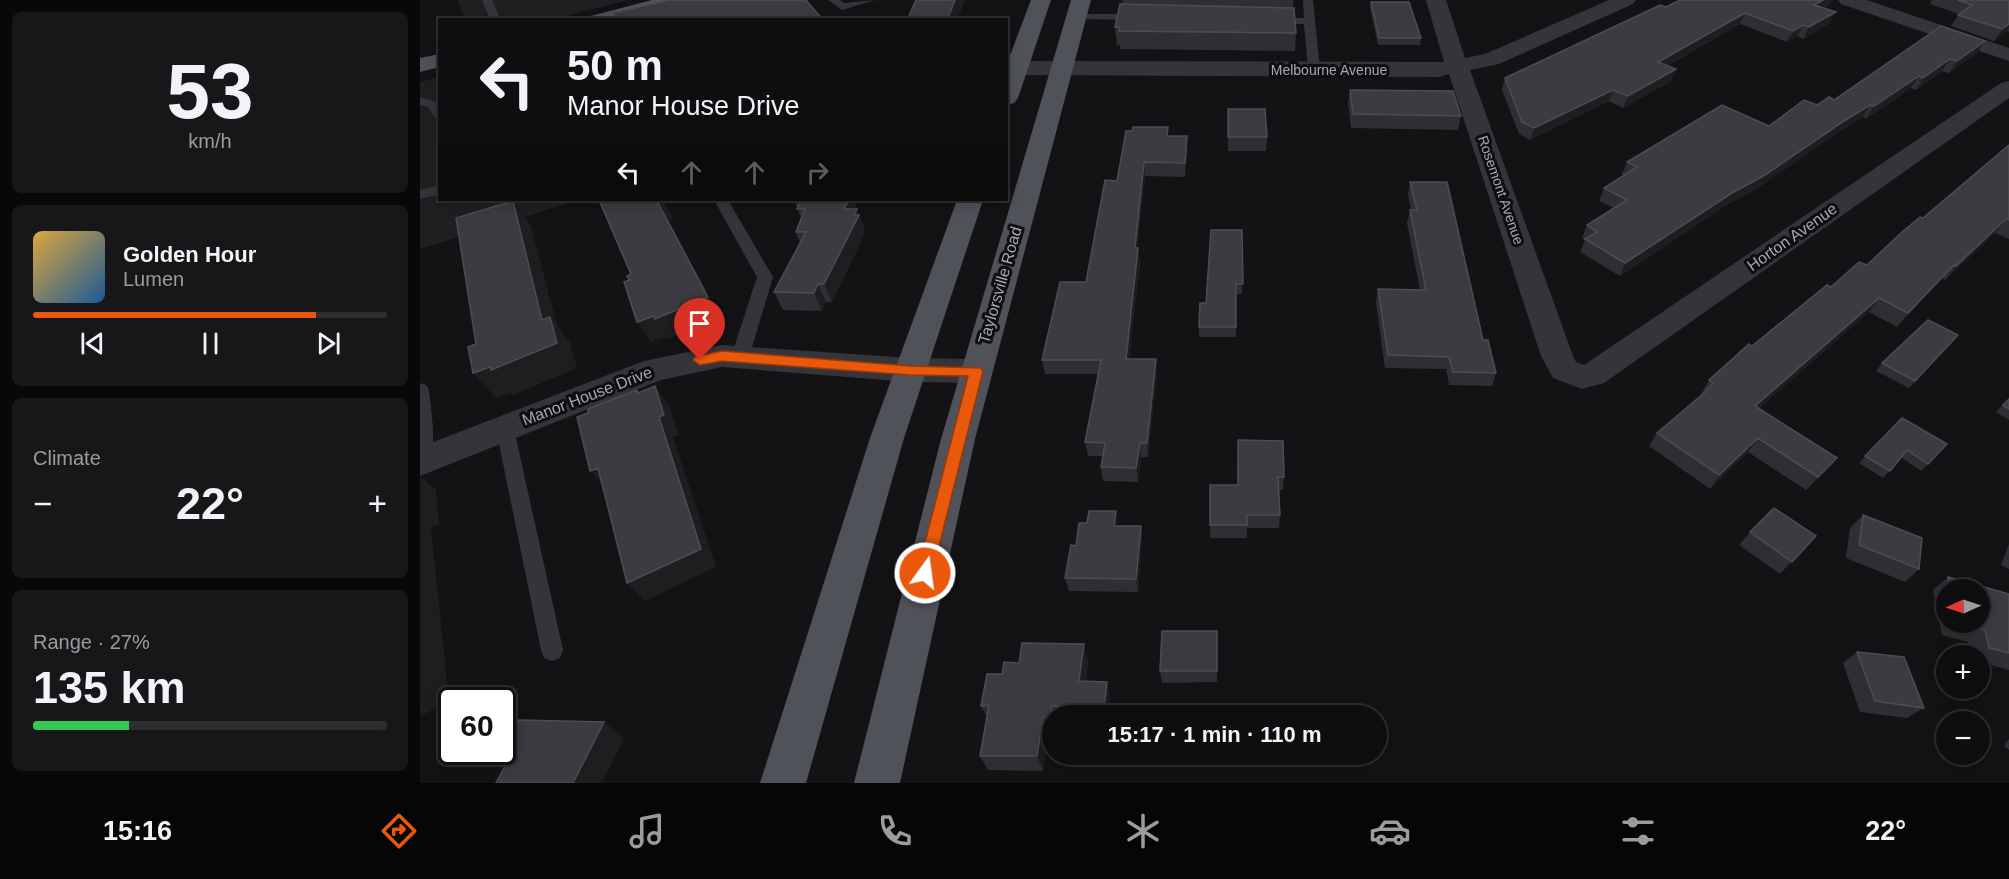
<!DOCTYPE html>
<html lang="en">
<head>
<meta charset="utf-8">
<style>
  :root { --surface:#0e0e10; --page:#171719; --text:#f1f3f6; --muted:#9b9c9f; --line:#2e2e30; --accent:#ea580c }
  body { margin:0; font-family:Helvetica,sans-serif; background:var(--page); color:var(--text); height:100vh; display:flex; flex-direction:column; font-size:22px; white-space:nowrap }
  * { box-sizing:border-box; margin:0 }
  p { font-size:20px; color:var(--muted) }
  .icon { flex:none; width:33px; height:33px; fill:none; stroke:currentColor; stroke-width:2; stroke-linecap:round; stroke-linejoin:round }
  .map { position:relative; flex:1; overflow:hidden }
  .sheet { display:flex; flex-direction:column; gap:12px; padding:12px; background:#080809; width:420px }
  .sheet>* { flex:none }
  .top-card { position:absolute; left:18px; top:18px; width:570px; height:183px; border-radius:0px; box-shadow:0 3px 15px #0003,0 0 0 2px var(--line); background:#0e0e10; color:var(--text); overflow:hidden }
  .needle { width:39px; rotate:267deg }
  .buttons { position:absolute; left:1516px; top:579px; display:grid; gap:12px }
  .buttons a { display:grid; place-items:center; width:54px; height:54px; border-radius:50%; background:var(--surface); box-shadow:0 3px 15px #0003,0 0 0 2px var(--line); font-size:30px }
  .speed { position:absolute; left:18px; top:687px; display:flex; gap:12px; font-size:30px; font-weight:700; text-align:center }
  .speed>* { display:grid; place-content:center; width:78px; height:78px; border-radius:50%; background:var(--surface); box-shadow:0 3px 15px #0003,0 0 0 2px var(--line); line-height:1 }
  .speed .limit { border:3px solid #111; border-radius:9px; background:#fff; color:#111 }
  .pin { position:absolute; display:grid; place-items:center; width:51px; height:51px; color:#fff; margin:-62px -26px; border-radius:50% 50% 50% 0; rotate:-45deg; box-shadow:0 0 6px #0007 }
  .pin .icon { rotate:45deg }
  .me { position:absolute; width:66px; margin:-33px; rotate:14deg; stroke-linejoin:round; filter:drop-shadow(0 0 4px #0008) }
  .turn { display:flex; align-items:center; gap:21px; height:126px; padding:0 30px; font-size:27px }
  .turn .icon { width:78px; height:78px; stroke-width:2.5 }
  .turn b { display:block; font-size:42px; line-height:51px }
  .lanes { display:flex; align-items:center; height:57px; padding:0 30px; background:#0003; justify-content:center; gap:30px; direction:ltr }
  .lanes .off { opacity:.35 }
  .big { font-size:45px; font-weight:800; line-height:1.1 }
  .sheet .tile { flex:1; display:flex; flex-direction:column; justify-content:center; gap:9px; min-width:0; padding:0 21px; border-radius:9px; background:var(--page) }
  .sheet .dial { align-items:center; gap:0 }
  .dial b { font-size:78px; line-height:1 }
  .song { display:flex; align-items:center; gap:18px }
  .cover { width:72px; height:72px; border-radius:9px; background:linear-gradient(135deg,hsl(40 70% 55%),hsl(210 70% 35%)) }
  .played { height:6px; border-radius:3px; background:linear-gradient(90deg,var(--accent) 80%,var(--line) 80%) }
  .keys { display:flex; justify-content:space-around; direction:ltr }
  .heat { display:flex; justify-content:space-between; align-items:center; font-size:33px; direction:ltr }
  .charge { height:9px; border-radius:4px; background:linear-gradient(90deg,#34c759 27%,var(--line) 0) }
  .trip { position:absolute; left:622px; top:705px; width:345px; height:60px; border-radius:30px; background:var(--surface); box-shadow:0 3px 15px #0003,0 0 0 2px var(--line); font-weight:800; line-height:60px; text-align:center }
  .tab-bar { display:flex; height:96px; justify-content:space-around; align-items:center; background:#060606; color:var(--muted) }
  .tab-bar .icon { width:42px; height:42px }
  .tab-bar .active { color:var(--accent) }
  .tab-bar b { font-size:27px; color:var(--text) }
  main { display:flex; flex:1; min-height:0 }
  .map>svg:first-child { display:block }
  .built { fill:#1f1f22 }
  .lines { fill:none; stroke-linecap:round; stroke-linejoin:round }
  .service { fill:#34353a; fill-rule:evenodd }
  .minor { fill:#34353a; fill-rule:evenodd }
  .primary { fill:#505259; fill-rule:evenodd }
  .wall { fill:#2f2f33; fill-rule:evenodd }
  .shaded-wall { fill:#1e1e21 }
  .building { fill:#3b3c41; stroke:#4c4d53; stroke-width:1.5 }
  .route { fill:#ea580c; stroke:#983908; stroke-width:1.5 }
  .labels { text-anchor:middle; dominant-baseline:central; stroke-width:6; stroke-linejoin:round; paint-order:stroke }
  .far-street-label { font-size:14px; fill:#a4a9b6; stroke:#0e0e10 }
  .street-label { font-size:16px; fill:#a4a9b6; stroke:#0e0e10 }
</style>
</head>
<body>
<main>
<section class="sheet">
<div class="tile dial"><b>53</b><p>km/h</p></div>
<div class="tile">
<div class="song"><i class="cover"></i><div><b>Golden Hour</b><p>Lumen</p></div></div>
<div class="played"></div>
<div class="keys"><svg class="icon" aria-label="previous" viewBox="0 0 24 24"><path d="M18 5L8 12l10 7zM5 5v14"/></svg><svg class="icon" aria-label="pause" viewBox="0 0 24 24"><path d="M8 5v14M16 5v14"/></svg><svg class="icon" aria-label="next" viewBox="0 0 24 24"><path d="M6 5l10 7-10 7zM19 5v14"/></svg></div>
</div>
<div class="tile"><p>Climate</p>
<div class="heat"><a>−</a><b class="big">22°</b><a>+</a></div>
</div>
<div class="tile"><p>Range · 27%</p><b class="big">135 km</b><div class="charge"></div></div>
</section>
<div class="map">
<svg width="1589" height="783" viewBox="0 0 1589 783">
  <rect width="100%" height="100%" fill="#131315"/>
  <path class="built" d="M38 0H208L132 20 44 19Z
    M19 77 20 200H159L0 249V82Z"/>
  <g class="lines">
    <path class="service" d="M62 0H72L81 20H70Z
      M408 0H420L424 3 455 0 422 10Z
      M883 0H893L900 70 894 74 888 70 884 24H853L847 21 853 18H884Z
      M652 14H720L726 17 720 20 656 19 650 16Z
      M0 97 19 103 20 119 15 118 8 107 0 105Z
      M20 185V194L0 199V190Z
      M294 200H308L353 277 329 357 320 363 311 357 337 277Z
      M0 383 6 385 9 390C11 413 18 445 7 466L0 469Z
      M85 422 92 424 94 429 143 650 140 658 132 661 124 658 121 650 76 429 78 424Z"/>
    <path class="minor" d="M1006 0H1026L1045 58 1065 54 1189 0H1216L1213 4 1079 64 1050 70 1153 356 1156 362 1164 365 1581 83 1589 81V98L1184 383 1162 389 1133 378 1121 356 1029 74 1019 77 598 75 590 73 587 68 590 63 598 61 1024 62Z
      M1418 0H1447L1589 48V61L1421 4Z
      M302 345 490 358 556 359 567 363 572 371 567 379 556 383 490 382 302 367 241 380 0 476V447L224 361Z"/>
    <path class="primary" d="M232 0H265L262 4 204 20H168L171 16Z
      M611 0H631L598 98 594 103 586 105V66Z
      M651 0H671L555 439 480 783H434L521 439Z
      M20 54V67L0 72V58Z
      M537 200H563L484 438 386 783H340L450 438Z"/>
  </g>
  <path class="wall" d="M702 0H873V8L876 33 875 51 700 49V45H697L695 27 703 4Z
    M1260 0H1413L1411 4 1404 8 1410 23 1383 39 1377 36 1367 42 1320 24 1247 66 1256 69 1251 81 1203 108 1189 101 1110 140 1099 134 1082 90 1085 78Z
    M1512 0H1589V32L1587 31 1574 41 1531 26 1539 14 1510 4Z
    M951 2 1001 38 1000 45H958L950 8Z
    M1521 26 1557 53 1529 73 1522 71 1496 90 1491 88 1446 119 1443 117 1417 133 1338 188 1305 206 1200 276 1160 252 1165 240 1162 238 1167 225 1194 208 1179 201 1184 188 1204 175 1202 174 1207 162 1349 126 1397 105 1414 100Z
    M930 90 1041 116 1038 130 931 128 928 103Z
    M808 109 847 137 846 151H808Z
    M712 131 749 136 767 150 765 177 725 176 717 248 720 262 709 359 737 373 728 457H721L718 482 683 481 681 467 683 456H668L665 442 678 374H625L622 360 666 282Z
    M1589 145V239L1575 233 1525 280 1522 278 1477 327 1449 312 1338 409 1405 471 1386 490 1328 452 1290 489 1229 446 1237 433 1282 395 1281 394 1289 380 1332 346 1411 287 1447 265Z
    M990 182 1063 340 1076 373 1072 386 1029 385 1026 369 965 368 956 302 958 289 1000 290 987 223 990 210H991L988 194Z
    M374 200H433L436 209 444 227V229L445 233 412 302H406L402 311 363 310 354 292 380 243 376 232 381 218Z
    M822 230V294H816V337H779V327L786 303Z
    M1538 335 1489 388 1456 371 1462 363Z
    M1589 398V420L1576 412Z
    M1482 418 1527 444 1501 471 1481 457 1463 478 1439 463Z
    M818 440 864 477 863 490H859L860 515 859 528H827V538H790V485H817Z
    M1443 515 1499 569 1485 582 1426 558 1430 528Z
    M698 526H721L722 539 718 592 649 591 645 578 656 546Z
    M1330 532 1396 536 1360 574 1319 545Z
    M1589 544V569L1581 565Z
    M1528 577 1589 594V670L1560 662V656H1551L1548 642 1522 635 1513 590ZM1527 590H1560V622H1527Z
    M797 631V682L742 683 740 671Z
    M1437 652 1504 708 1487 718 1440 712 1423 663Z
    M668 661 666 681 690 698 689 716H633V732H628L623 771 568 770 560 756 567 717 561 706 582 674 599 663Z
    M204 738 88 760 80 755Z
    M1589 739V750L1584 746Z"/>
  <path class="shaded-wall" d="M535 0H545L537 20H527Z
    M1403 0H1413L1411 4 1389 16 1394 5Z
    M1416 12 1410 23 1383 39 1389 27Z
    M1325 13 1320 24 1234 73 1238 62Z
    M1589 24V28L1587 31 1574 41 1582 29Z
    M1383 25 1377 36 1367 42 1373 31Z
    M1565 41 1557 53 1529 73 1537 61Z
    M1530 59 1522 71 1496 90 1503 78Z
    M1256 69 1251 81 1203 108 1208 96Z
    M1499 76 1491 88 1446 119 1454 106Z
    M1193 90 1189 101 1110 140 1114 128Z
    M1450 105 1443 117 1417 133 1338 188 1305 206 1200 276 1205 263 1312 193 1424 121Z
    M767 136V150L765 177V163Z
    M724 162 725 176 716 262 715 248Z
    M242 200 254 219 249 221 299 317 248 339 246 337 231 342 217 322 237 201Z
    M421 200H433L437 210V209L444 227V229L445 233 412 302 404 284Z
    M93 201 111 226 137 325 150 342 157 368 93 395 91 393 76 398 53 373 122 320Z
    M1586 219 1575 233 1525 280 1536 266Z
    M718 248 720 262 707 373 706 359Z
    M1534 265 1522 278 1477 327 1488 313Z
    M398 284 406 302 402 311 394 293Z
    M1459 298 1449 312 1325 420 1335 406Z
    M736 359 737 373 728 457 727 443Z
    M235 386 249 406 259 435 253 437 296 567 225 601 207 583 239 417Z
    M1338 438 1328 452 1290 489 1299 475Z
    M720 443 721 457 718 482 716 468Z
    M1417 458 1405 471 1386 490 1398 477Z
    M178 468 187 490 170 471Z
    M0 476 16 490 19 524 11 527 29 702 0 716Z
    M696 511 698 524 696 539 694 526Z
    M721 526 722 539 718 592 716 579Z
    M664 644 668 661 664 698 659 681Z
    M687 682 690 698 689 716H686L684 707Z
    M632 706 635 716H633V724L630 717Z
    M623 717 628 732 623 771 617 756Z
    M184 722 204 738 182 783H153Z"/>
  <path class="building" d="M249 0H386L403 20H196L193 13Z
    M496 0H535L527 20H487Z
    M1260 0H1403L1394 5 1416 12 1389 27 1383 25 1373 31 1325 13 1238 62 1256 69 1208 96 1193 90 1114 128 1102 122 1085 78 1240 5 1246 7Z
    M1538 0H1589V24L1582 29 1538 15 1552 5Z
    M951 2H989L1001 38H959Z
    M700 4 874 8 876 33 699 31 700 27H695Z
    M1521 26 1565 41 1537 61 1530 59 1503 78 1499 76 1454 106 1450 105 1424 121 1345 175 1312 193 1205 263 1165 239 1177 232 1167 225 1207 200 1184 188 1217 167 1207 162 1302 105 1349 126 1384 100 1397 105 1409 97 1414 100Z
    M930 90 1033 91 1041 116 933 114Z
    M808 109H845L847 137H808Z
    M713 127H748L747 136H767L765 163 724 162 715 248H718L706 359H736L727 443H720L716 468 681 467 685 443 665 442 681 360H622L640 282H666L685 180 697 181 706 131H712Z
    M1589 145V220L1586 219 1536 266 1534 265 1488 313 1459 298 1335 406 1417 458 1398 477 1338 438 1299 475 1237 433 1284 393 1293 383 1289 380 1329 344 1332 346 1407 285 1411 287 1439 262 1447 265 1482 232 1500 217 1503 218Z
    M990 182H1027L1063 340H1068L1076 373 1033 372 1029 357 968 355 958 289 1006 290 990 210H997Z
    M179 200H241L237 201 288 297 235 319 234 316 217 322 204 282 209 280 207 276 211 274Z
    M382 200H429L424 209H437L434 215H439L404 284H398L394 293 354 292 386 232H376L385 209H377Z
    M93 201 122 320 130 317 137 343 71 370 70 367 53 373 48 347 56 344 36 218Z
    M791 230H822L823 284H816V327H779L780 303H786Z
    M1508 320 1538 335 1495 381 1462 363Z
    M235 386 244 415 239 417 281 549 207 583 178 468 170 471 157 417 168 413V409L217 390 218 393Z
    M1589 399V409L1583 405Z
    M1482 418 1527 444 1508 464 1487 450 1470 471 1445 456Z
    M818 440 863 441 864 477H858L860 515H827V525H790V485H818Z
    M1354 508 1396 536 1372 562 1330 532Z
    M669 511H696L694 526H721L716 579 645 578 651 545 656 546 659 523H667Z
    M1443 515 1502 538 1499 569 1439 545Z
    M1528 577 1589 594V653L1569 648 1565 630 1538 623 1560 622V590H1531Z
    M742 631H797V671H740Z
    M602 643 664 644 659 681 687 682 684 707 632 706 630 717H623L617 756H560L569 705 561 706 567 674H582L584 662 599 663Z
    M1437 652 1484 657 1504 708 1455 701Z
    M99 720 184 722 153 783H76L91 755H80L81 752H82V750Z"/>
  <path class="route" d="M302 351 490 366 561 368 563 371 511 578H499L497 573 548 376 490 375 302 361 280 365 273 360 275 357Z"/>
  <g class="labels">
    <g class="far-street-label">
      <text x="909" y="70">Melbourne Avenue</text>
      <text transform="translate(1081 190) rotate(71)">Rosemont Avenue</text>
    </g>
    <g class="street-label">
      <text transform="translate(1372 237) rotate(-35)">Horton Avenue</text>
      <text transform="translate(580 285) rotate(-74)">Taylorsville Road</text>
      <text transform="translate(167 396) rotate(-21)">Manor House Drive</text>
    </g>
  </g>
</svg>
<div class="buttons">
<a><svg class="needle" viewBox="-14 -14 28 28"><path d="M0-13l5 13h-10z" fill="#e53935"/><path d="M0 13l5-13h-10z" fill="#9b9c9f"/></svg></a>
<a>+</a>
<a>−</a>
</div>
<div class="speed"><div class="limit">60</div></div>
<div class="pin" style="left:280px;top:360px;background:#d93025"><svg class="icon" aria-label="arrive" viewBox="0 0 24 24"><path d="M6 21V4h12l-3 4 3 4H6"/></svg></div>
<svg class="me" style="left:505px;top:573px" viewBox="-20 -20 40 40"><circle r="17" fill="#ea580c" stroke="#fff" stroke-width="3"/><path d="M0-11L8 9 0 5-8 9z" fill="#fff"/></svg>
<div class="trip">15:17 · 1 min · 110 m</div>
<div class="top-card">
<div class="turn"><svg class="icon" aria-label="left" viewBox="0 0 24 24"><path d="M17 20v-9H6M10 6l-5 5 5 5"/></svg><div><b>50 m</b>Manor House Drive</div></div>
<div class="lanes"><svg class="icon" aria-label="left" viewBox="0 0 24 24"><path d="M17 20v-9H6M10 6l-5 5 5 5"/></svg><svg class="icon off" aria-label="ahead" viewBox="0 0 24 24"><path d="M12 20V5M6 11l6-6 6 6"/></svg><svg class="icon off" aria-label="ahead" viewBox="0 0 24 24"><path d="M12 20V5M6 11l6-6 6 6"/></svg><svg class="icon off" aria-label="right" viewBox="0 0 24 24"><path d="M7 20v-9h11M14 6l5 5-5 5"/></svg></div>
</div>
</div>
</main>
<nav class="tab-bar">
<b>15:16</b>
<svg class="icon active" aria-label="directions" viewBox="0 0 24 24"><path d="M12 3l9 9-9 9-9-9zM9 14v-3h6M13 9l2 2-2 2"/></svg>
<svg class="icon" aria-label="music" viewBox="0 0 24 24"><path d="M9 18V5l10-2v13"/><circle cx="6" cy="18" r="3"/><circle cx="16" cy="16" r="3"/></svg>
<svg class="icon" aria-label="phone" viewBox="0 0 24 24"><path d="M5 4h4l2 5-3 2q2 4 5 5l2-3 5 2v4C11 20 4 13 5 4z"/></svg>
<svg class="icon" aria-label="climate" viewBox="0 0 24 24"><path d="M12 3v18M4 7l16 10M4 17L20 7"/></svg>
<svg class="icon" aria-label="car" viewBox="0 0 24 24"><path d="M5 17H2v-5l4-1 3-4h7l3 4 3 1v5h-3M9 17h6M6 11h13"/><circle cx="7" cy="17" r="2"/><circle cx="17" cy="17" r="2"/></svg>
<svg class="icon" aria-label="filters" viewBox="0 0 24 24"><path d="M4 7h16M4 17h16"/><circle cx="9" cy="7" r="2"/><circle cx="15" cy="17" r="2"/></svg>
<b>22°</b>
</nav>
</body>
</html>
